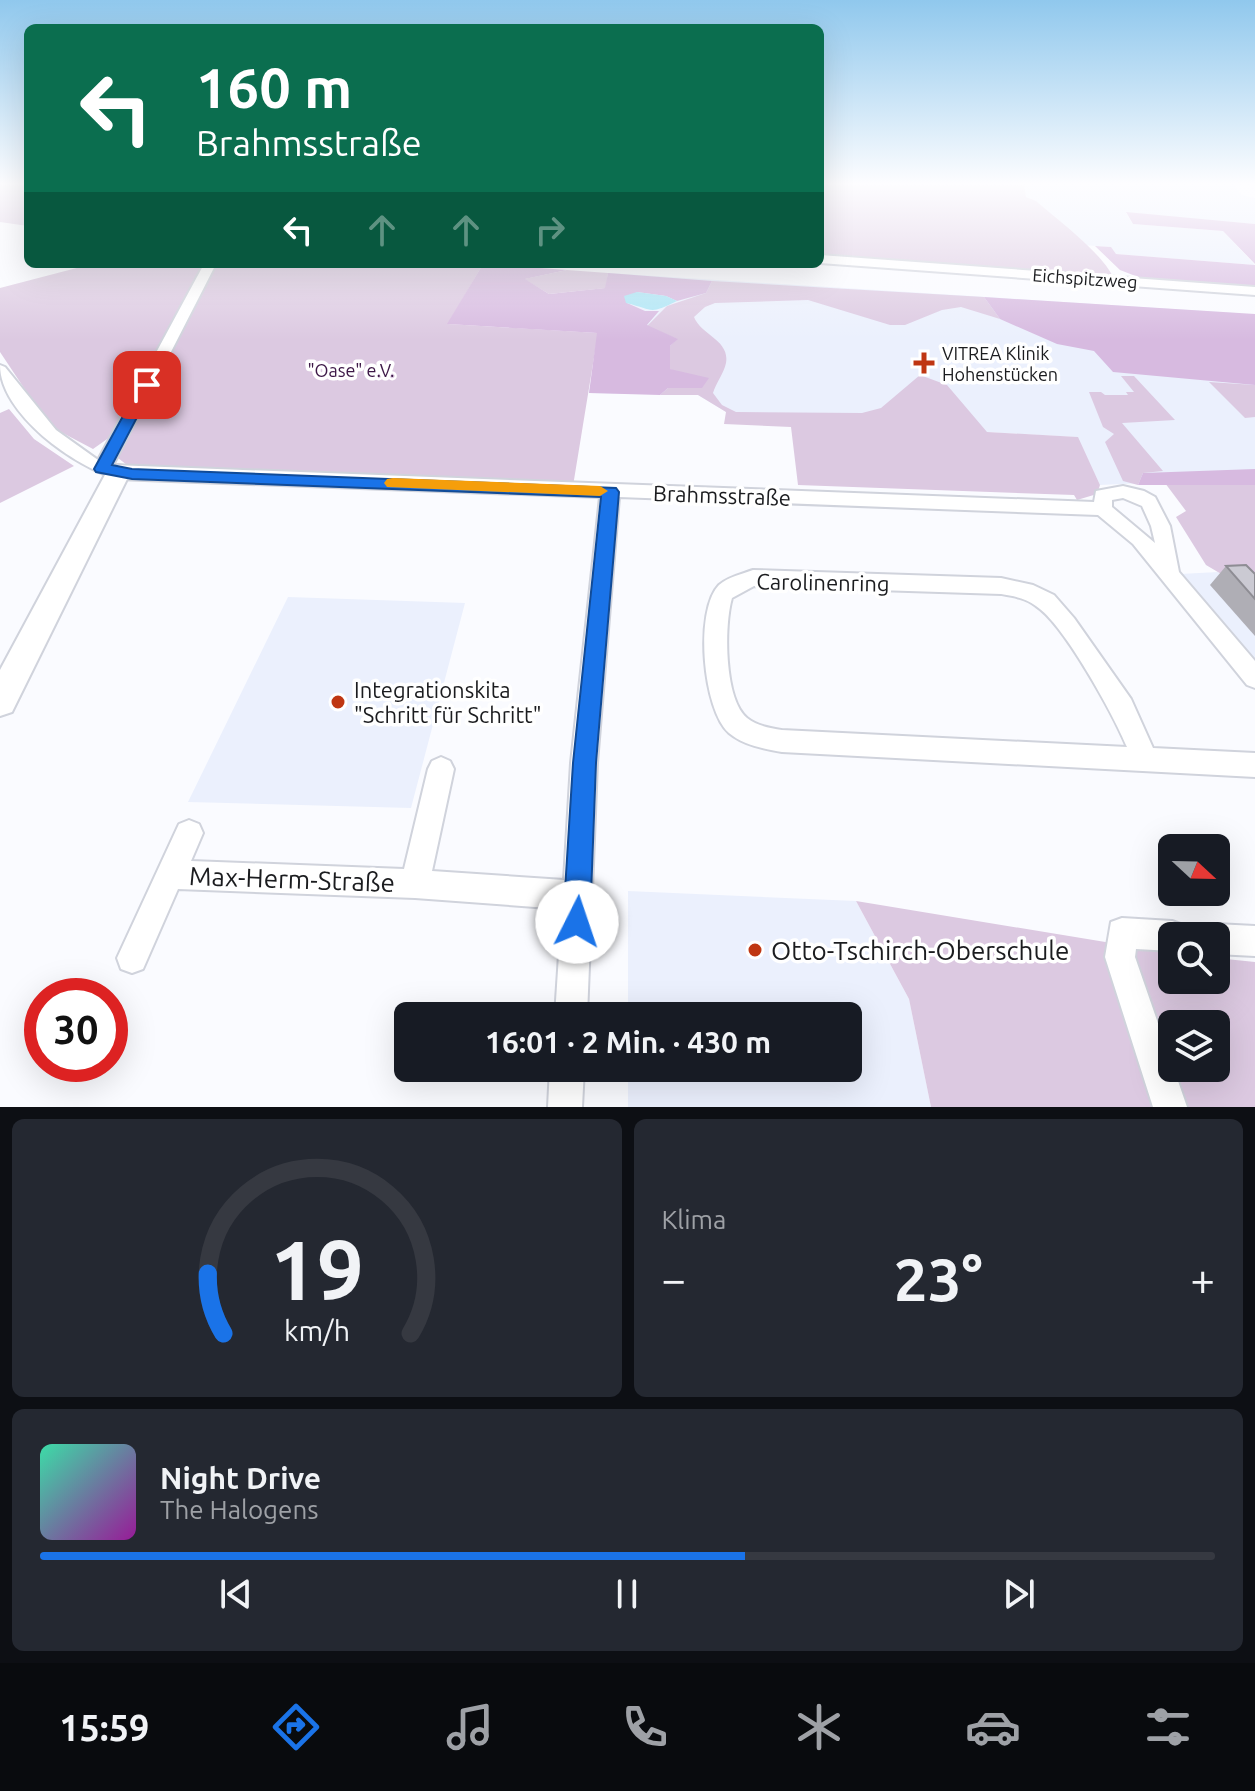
<!DOCTYPE html>
<html lang="de">
<head>
<meta charset="utf-8">
<style>
  :root { --surface:#171b24; --page:#242831; --text:#f1f3f6; --muted:#9ea1a6; --line:#363941; --accent:#1a73e8 }
  body { margin:0; font-family:Ubuntu,sans-serif; background:var(--page); color:var(--text); height:100vh; display:flex; flex-direction:column; font-size:30px; white-space:nowrap }
  * { box-sizing:border-box; margin:0 }
  p { font-size:26px; color:var(--muted) }
  .icon { flex:none; width:44px; height:44px; fill:none; stroke:currentColor; stroke-width:2; stroke-linecap:round; stroke-linejoin:round }
  .map { position:relative; height:1107px; overflow:hidden }
  .panel { display:flex; flex-direction:column; gap:12px; padding:12px; background:#0d0f14; flex:1 }
  .panel>* { flex:none }
  .hud { position:absolute; left:24px; top:24px; width:800px; height:244px; border-radius:12px; box-shadow:0 8px 32px #0002; background:#0b6e4f; color:#fff; overflow:hidden }
  .needle { width:52px; rotate:112deg }
  .fabs { position:absolute; left:1158px; top:834px; display:grid; gap:16px }
  .fabs a { display:grid; place-items:center; width:72px; height:72px; border-radius:12px; background:var(--surface); box-shadow:0 8px 32px #0002; font-size:40px }
  .speed { position:absolute; left:24px; top:978px; display:flex; gap:16px; font-size:40px; font-weight:700; text-align:center }
  .speed>* { display:grid; place-content:center; width:104px; height:104px; border-radius:50%; background:var(--surface); box-shadow:0 8px 32px #0002; line-height:1 }
  .speed .limit { border:12px solid #d22; background:#fff; color:#111 }
  .pin { position:absolute; display:grid; place-items:center; width:68px; height:68px; color:#fff; margin:-34px; border-radius:16px; box-shadow:0 4px 12px #0006 }
  .me { position:absolute; width:88px; margin:-44px; rotate:4deg; stroke-linejoin:round; filter:drop-shadow(0 0 6px #0008) }
  .turn { display:flex; align-items:center; gap:28px; height:168px; padding:0 40px; font-size:36px }
  .turn .icon { width:104px; height:104px; stroke-width:2.5 }
  .turn b { display:block; font-size:56px; line-height:68px }
  .lanes { display:flex; align-items:center; height:76px; padding:0 40px; background:#0003; justify-content:center; gap:40px; direction:ltr }
  .lanes .off { opacity:.35 }
  .big { font-size:60px; font-weight:700; line-height:1.1 }
  .panel .tile { flex:1; display:flex; flex-direction:column; justify-content:center; gap:12px; min-width:0; padding:0 28px; border-radius:12px; background:var(--page) }
  .panel .dial { align-items:center; gap:0 }
  .dial svg { height:208px; overflow:visible; fill:none; stroke:var(--line); stroke-width:7; stroke-linecap:round; text-anchor:middle }
  .dial text { fill:var(--text); stroke:none }
  .song { display:flex; align-items:center; gap:24px }
  .cover { width:96px; height:96px; border-radius:12px; background:linear-gradient(135deg,hsl(160 70% 55%),hsl(300 70% 35%)) }
  .played { height:8px; border-radius:4px; background:linear-gradient(90deg,var(--accent) 60%,var(--line) 60%) }
  .keys { display:flex; justify-content:space-around; direction:ltr }
  .heat { display:flex; justify-content:space-between; align-items:center; font-size:44px; direction:ltr }
  .panel .tiles { flex:1; display:grid; gap:12px; grid-template-columns:1fr 1fr }
  .tile:last-child { grid-column:span 2 }
  .trip { position:absolute; left:394px; top:1002px; width:468px; height:80px; border-radius:12px; background:var(--surface); box-shadow:0 8px 32px #0002; font-weight:700; line-height:80px; text-align:center }
  .tabs { display:flex; height:128px; justify-content:space-around; align-items:center; background:#090b0e; color:var(--muted) }
  .tabs .icon { width:56px; height:56px }
  .tabs .selected { color:var(--accent) }
  .tabs b { font-size:36px; color:var(--text) }
  .map>svg:first-child { display:block }
  .built { fill:#ebf0fd }
  .green { fill:#dcc9e1; fill-rule:evenodd }
  .forest { fill:#d7bae0 }
  .water { fill:#ade5f5 }
  .lines { fill:none; stroke-linecap:round; stroke-linejoin:round }
  .street-casing { stroke:#d0d3dc; stroke-width:4 }
  .secondary-casing { stroke:#d0d3dc; stroke-width:4 }
  .street { fill:#fff; fill-rule:evenodd }
  .secondary { fill:#fff; fill-rule:evenodd }
  .wall { fill:#afaeb5 }
  .building { fill:#cbcad3; stroke:#8e8d94; stroke-width:2 }
  .route { fill:#1a73e8; stroke:#114b97; stroke-width:2 }
  .slow { fill:#f59e0b }
  .poi-dot { fill:#bf3612; stroke:#fff; stroke-width:3 }
  .labels { text-anchor:middle; dominant-baseline:central; stroke-width:7; stroke-linejoin:round; paint-order:stroke }
  .far-street-label { font-size:18px; fill:#1b1c1f; stroke:#fff }
  .far-poi-label { font-size:18px; fill:#1b1c1f; stroke:#fff; text-anchor:start }
  .far-park-label { font-size:18px; fill:#3d1847; stroke:#fff }
  .street-label { font-size:22px; fill:#1b1c1f; stroke:#fff }
  .poi-label { font-size:22px; fill:#1b1c1f; stroke:#fff; text-anchor:start }
  .near-street-label { font-size:26px; fill:#1b1c1f; stroke:#fff }
  .near-poi-label { font-size:26px; fill:#1b1c1f; stroke:#fff; text-anchor:start }
</style>
</head>
<body>
<div class="map">
<svg width="1255" height="1107" viewBox="0 0 1255 1107">
  <rect width="100%" height="100%" fill="#fafbff"/>
  <path class="built" d="M1024 185H1233L1242 195 1255 198V224L1126 213 1133 224 1223 231 1255 265 1116 254 1110 247 1083 245 1036 201 1026 197Z
    M608 273 1236 313 1255 323V485L1165 482 1100 485 1077 437 738 419 698 395 589 393Z
    M1218 572 1255 608V665L1180 574Z
    M288 597 465 603 411 808 188 802Z
    M628 891 856 901 909 999 931 1107H628V1068H848V1016H628Z"/>
  <path class="green" d="M0 185H28V226L0 222Z
    M820 185H1024L1026 197 1036 201C1058 220 1102 253 1113 277L820 257Z
    M92 264H205L110 437 93 449 57 430 40 412 0 352V288Z
    M217 264H483L448 324 598 333 573 486 127 465 118 458Z
    M567 270 608 273 606 288 549 294 524 279Z
    M712 281 984 297 1000 319 961 307 942 310 905 325H890L808 300 715 303 705 307 694 317C701 335 730 340 726 363 724 373 716 383 713 393L722 405 736 412 862 413 881 408 920 375 947 385 987 432 1078 437 1100 485 1097 494 1077 500 1074 495 798 485 791 427 724 424 726 412 698 395H660L668 388H702L670 369V346L677 339 647 326 667 306 706 293Z
    M1121 376H1134L1175 420 1122 423 1163 471 1143 473 1138 485 1123 481 1105 442 1114 434 1103 427 1089 392H1101L1105 395H1128L1126 392H1134Z
    M1209 382 1255 385V417L1245 418Z
    M9 409 34 439 74 466 0 503V413Z
    M1165 483 1255 485V608L1228 578 1206 565 1176 517 1186 511Z
    M856 901 1172 953V980H1216V958L1255 962V1107H931L909 999ZM1172 1024H1216V1068H1172Z"/>
  <path class="forest" d="M1126 212 1255 224V264L1223 231 1133 224Z
    M1095 246 1111 247 1116 254 1255 265V290L1151 282 1120 270Z
    M483 264 567 270 525 279 549 294 605 288 608 273 712 281 706 293 677 301 666 296 637 292 627 303 645 311H659L647 325 678 339 670 346V369L709 378 702 388H668L660 395 589 393 597 333 447 324Z
    M984 297 1255 314V385L1113 372 1094 351 1057 344 1000 319Z
    M1255 469V485H1138L1143 473Z"/>
  <path class="water" d="M637 292 666 296 677 301C648 315 655 310 626 303L624 296Z"/>
  <g class="lines">
    <defs>
      <path id="street" d="M820 255 1255 287V295L820 263Z
        M204 264H216L113 465 1094 502 1096 491 1123 486 1144 491 1155 497 1170 526 1179 572 1255 661V688L1247 685 1133 544 1098 515 619 497 597 763 587 1016H555L562 909 415 898 178 889 143 969 132 973 121 969 117 958 179 824 189 820 199 824 203 833 191 861 404 869 428 769 432 761 441 757 450 761 454 769 432 871 564 880 571 763 600 497 118 479C75 467 0 414 0 365L5 367 56 430 98 460ZM1123 498 1142 506 1151 526 1155 543 1112 507V500Z
        M753 570 1001 578 1033 585 1054 595 1074 618 1131 699 1153 748 1255 753V777L782 752C765 749 743 745 729 733 703 710 694 611 719 585 728 577 742 574 753 570ZM754 586 1001 594C1013 596 1026 598 1036 606 1064 624 1113 714 1127 747L782 730C770 728 757 726 747 718 724 699 724 625 732 598Z
        M1122 918 1172 921 1183 925 1187 936H1172V951L1136 949 1135 957 1187 1107H1153L1105 957 1111 922Z
        M1216 924 1255 926V956L1216 954V936H1202L1205 928Z
        M550 1068H584L582 1107H548Z"/>
      <path id="secondary" d="M118 465 127 467 130 473 12 712 0 716V670L106 473 109 467Z"/>
    </defs>
    <use href="#street" class="street-casing"/>
    <use href="#secondary" class="secondary-casing"/>
    <use href="#street" class="street"/>
    <use href="#secondary" class="secondary"/>
  </g>
  <path class="wall" d="M1226 566 1255 574V636L1210 585Z"/>
  <path class="building" d="M1246 565 1255 574V599L1226 566Z"/>
  <linearGradient id="sky" x2="0" y2="1"><stop stop-color="#90c8ed"/><stop offset="0.54" stop-color="#fdfdff"/><stop offset="1" stop-color="#fdfdff" stop-opacity="0"/></linearGradient>
  <rect width="1255" height="340" fill="url(#sky)"/>
  <path class="route" d="M147 381 154 385 112 465 132 469 616 488 619 492 596 763 590 922 586 932 577 936 567 932 563 922 573 763 601 497 132 479 96 472 94 469 140 385Z"/>
  <path class="slow" d="M393 478 600 486 608 491 600 496 387 487 384 483 387 479Z"/>
  <g class="poi-dot">
    <path d="M920 351h8v8h8v8h-8v8h-8v-8h-8v-8h8z"/>
    <circle cx="338" cy="702" r="8"/>
    <circle cx="755" cy="950" r="8"/>
  </g>
  <g class="labels">
    <g class="far-street-label">
      <text transform="translate(1085 278) rotate(4)">Eichspitzweg</text>
    </g>
    <g class="far-poi-label">
      <text x="942" y="353">VITREA Klinik<tspan x="942" dy="21">Hohenstücken</tspan></text>
    </g>
    <g class="far-park-label">
      <text x="351" y="370">"Oase" e.V.</text>
    </g>
    <g class="street-label">
      <text transform="translate(722 495) rotate(2)">Brahmsstraße</text>
      <text transform="translate(823 582) rotate(1)">Carolinenring</text>
    </g>
    <g class="poi-label">
      <text x="354" y="689">Integrationskita<tspan x="354" dy="25">"Schritt für Schritt"</tspan></text>
    </g>
    <g class="near-street-label">
      <text transform="translate(292 879) rotate(2)">Max-Herm-Straße</text>
    </g>
    <g class="near-poi-label">
      <text x="771" y="950">Otto-Tschirch-Oberschule</text>
    </g>
  </g>
</svg>
<div class="fabs">
<a><svg class="needle" viewBox="-14 -14 28 28"><path d="M0-13l5 13h-10z" fill="#e53935"/><path d="M0 13l5-13h-10z" fill="#9ea1a6"/></svg></a>
<a><svg class="icon" aria-label="search" viewBox="0 0 24 24"><circle cx="10" cy="10" r="6"/><path d="M15 15l6 6"/></svg></a>
<a><svg class="icon" aria-label="layers" viewBox="0 0 24 24"><path d="M12 4l9 5-9 5-9-5zM3 14l9 5 9-5"/></svg></a>
</div>
<div class="speed"><div class="limit">30</div></div>
<div class="pin" style="left:147px;top:385px;background:#d93025"><svg class="icon" aria-label="arrive" viewBox="0 0 24 24"><path d="M6 21V4h12l-3 4 3 4H6"/></svg></div>
<svg class="me" style="left:577px;top:922px" viewBox="-20 -20 40 40"><circle r="19" fill="#fff"/><path d="M0-13L10 11 0 6-10 11z" fill="#1a73e8"/></svg>
<div class="trip">16:01 · 2 Min. · 430 m</div>
<div class="hud">
<div class="turn"><svg class="icon" aria-label="left" viewBox="0 0 24 24"><path d="M17 20v-9H6M10 6l-5 5 5 5"/></svg><div><b>160 m</b>Brahmsstraße</div></div>
<div class="lanes"><svg class="icon" aria-label="left" viewBox="0 0 24 24"><path d="M17 20v-9H6M10 6l-5 5 5 5"/></svg><svg class="icon off" aria-label="ahead" viewBox="0 0 24 24"><path d="M12 20V5M6 11l6-6 6 6"/></svg><svg class="icon off" aria-label="ahead" viewBox="0 0 24 24"><path d="M12 20V5M6 11l6-6 6 6"/></svg><svg class="icon off" aria-label="right" viewBox="0 0 24 24"><path d="M7 20v-9h11M14 6l5 5-5 5"/></svg></div>
</div>
</div>
<section class="panel">
<div class="tiles">
<div class="tile dial"><svg viewBox="0 0 100 80">
<path d="M14 69A42 42 0 1 1 86 69"/>
<path d="M14 69A42 42 0 0 1 8 46" stroke="#1a73e8"/>
<text x="50" y="56" font-size="32" font-weight="700">19</text>
<text x="50" y="72" font-size="11">km/h</text>
</svg></div>
<div class="tile"><p>Klima</p>
<div class="heat"><a>−</a><b class="big">23°</b><a>+</a></div>
</div>
<div class="tile">
<div class="song"><i class="cover"></i><div><b>Night Drive</b><p>The Halogens</p></div></div>
<div class="played"></div>
<div class="keys"><svg class="icon" aria-label="previous" viewBox="0 0 24 24"><path d="M18 5L8 12l10 7zM5 5v14"/></svg><svg class="icon" aria-label="pause" viewBox="0 0 24 24"><path d="M8 5v14M16 5v14"/></svg><svg class="icon" aria-label="next" viewBox="0 0 24 24"><path d="M6 5l10 7-10 7zM19 5v14"/></svg></div>
</div>
</div>
</section>
<nav class="tabs">
<b>15:59</b>
<svg class="icon selected" aria-label="directions" viewBox="0 0 24 24"><path d="M12 3l9 9-9 9-9-9zM9 14v-3h6M13 9l2 2-2 2"/></svg>
<svg class="icon" aria-label="music" viewBox="0 0 24 24"><path d="M9 18V5l10-2v13"/><circle cx="6" cy="18" r="3"/><circle cx="16" cy="16" r="3"/></svg>
<svg class="icon" aria-label="phone" viewBox="0 0 24 24"><path d="M5 4h4l2 5-3 2q2 4 5 5l2-3 5 2v4C11 20 4 13 5 4z"/></svg>
<svg class="icon" aria-label="climate" viewBox="0 0 24 24"><path d="M12 3v18M4 7l16 10M4 17L20 7"/></svg>
<svg class="icon" aria-label="car" viewBox="0 0 24 24"><path d="M5 17H2v-5l4-1 3-4h7l3 4 3 1v5h-3M9 17h6M6 11h13"/><circle cx="7" cy="17" r="2"/><circle cx="17" cy="17" r="2"/></svg>
<svg class="icon" aria-label="filters" viewBox="0 0 24 24"><path d="M4 7h16M4 17h16"/><circle cx="9" cy="7" r="2"/><circle cx="15" cy="17" r="2"/></svg>
</nav>
</body>
</html>
